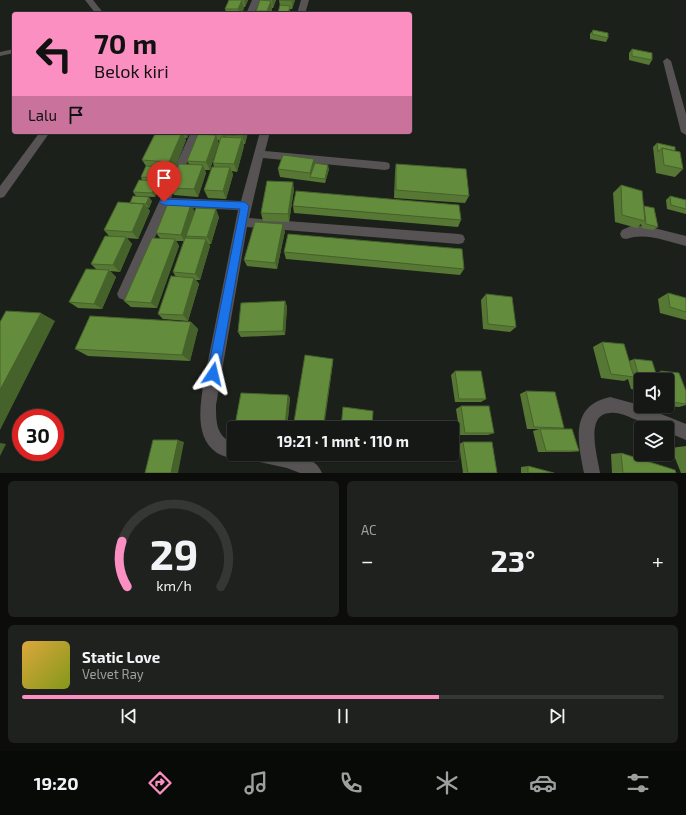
<!DOCTYPE html>
<html lang="id">
<head>
<meta charset="utf-8">
<style>
  :root { --surface:#151814; --page:#1e211d; --text:#f1f3f6; --muted:#9da0a0; --line:#343734; --accent:#fc8fc2 }
  body { margin:0; font-family:"Exo 2",sans-serif; background:var(--page); color:var(--text); height:100vh; display:flex; flex-direction:column; font-size:15px; white-space:nowrap }
  * { box-sizing:border-box; margin:0 }
  p { font-size:13px; color:var(--muted) }
  .icon { flex:none; width:22px; height:22px; fill:none; stroke:currentColor; stroke-width:2; stroke-linecap:round; stroke-linejoin:round }
  .map { position:relative; height:473px; overflow:hidden }
  .sheet { display:flex; flex-direction:column; gap:8px; padding:8px; background:#0c0d0b; flex:1 }
  .sheet>* { flex:none }
  .top-card { position:absolute; left:12px; top:12px; width:400px; height:122px; border-radius:4px; box-shadow:0 1px 3px #0004,0 0 0 1px var(--line); background:#fc8fc2; color:#111; overflow:hidden }
  .fabs { position:absolute; left:634px; top:373px; display:grid; gap:8px }
  .fabs a { display:grid; place-items:center; width:40px; height:40px; border-radius:4px; background:var(--surface); box-shadow:0 1px 3px #0004,0 0 0 1px var(--line); font-size:20px }
  .speed { position:absolute; left:12px; top:409px; display:flex; gap:8px; font-size:20px; font-weight:700; text-align:center }
  .speed>* { display:grid; place-content:center; width:52px; height:52px; border-radius:50%; background:var(--surface); box-shadow:0 1px 3px #0004,0 0 0 1px var(--line); line-height:1 }
  .speed .limit { border:6px solid #d22; background:#fff; color:#111 }
  .pin { position:absolute; display:grid; place-items:center; width:34px; height:34px; color:#fff; margin:-41px -17px; border-radius:50% 50% 50% 0; rotate:-45deg; box-shadow:0 0 4px #0007 }
  .pin .icon { rotate:45deg }
  .me { position:absolute; width:44px; margin:-22px; rotate:10deg; stroke-linejoin:round; filter:drop-shadow(0 0 3px #0008) }
  .turn { display:flex; align-items:center; gap:14px; height:84px; padding:0 16px; font-size:18px }
  .turn .icon { width:52px; height:52px; stroke-width:2.5 }
  .turn b { display:block; font-size:28px; line-height:34px }
  .then { display:flex; align-items:center; height:38px; padding:0 16px; background:#0003; gap:8px; font-size:15px }
  .big { font-size:30px; font-weight:700; line-height:1.1 }
  .sheet .tile { flex:1; display:flex; flex-direction:column; justify-content:center; gap:6px; min-width:0; padding:0 14px; border-radius:6px; background:var(--page) }
  .sheet .dial { align-items:center; gap:0 }
  .dial svg { height:104px; overflow:visible; fill:none; stroke:var(--line); stroke-width:7; stroke-linecap:round; text-anchor:middle }
  .dial text { fill:var(--text); stroke:none }
  .song { display:flex; align-items:center; gap:12px }
  .cover { width:48px; height:48px; border-radius:6px; background:linear-gradient(135deg,hsl(40 70% 55%),hsl(70 70% 35%)) }
  .played { height:4px; border-radius:2px; background:linear-gradient(90deg,var(--accent) 65%,var(--line) 65%) }
  .keys { display:flex; justify-content:space-around; direction:ltr }
  .heat { display:flex; justify-content:space-between; align-items:center; font-size:22px; direction:ltr }
  .sheet .tiles { flex:1; display:grid; gap:8px; grid-template-columns:1fr 1fr }
  .tile:last-child { grid-column:span 2 }
  .trip { position:absolute; left:227px; top:421px; width:232px; height:40px; border-radius:4px; background:var(--surface); box-shadow:0 1px 3px #0004,0 0 0 1px var(--line); font-weight:700; line-height:40px; text-align:center }
  .tabs { display:flex; height:64px; justify-content:space-around; align-items:center; background:#080a08; color:var(--muted) }
  .tabs .icon { width:28px; height:28px }
  .tabs .selected { color:var(--accent) }
  .tabs b { font-size:18px; color:var(--text) }
  .map>svg:first-child { display:block }
  .lines { fill:none; stroke-linecap:round; stroke-linejoin:round }
  .minor { fill:#575355; fill-rule:evenodd }
  .wall { fill:#567834 }
  .shaded-wall { fill:#46622b }
  .building { fill:#648c3d; stroke:#46622b }
  .route { fill:#1a73e8; stroke:#114b97 }
</style>
</head>
<body>
<div class="map">
<svg width="686" height="473" viewBox="0 0 686 473">
  <rect width="100%" height="100%" fill="#1c201a"/>
  <g class="lines">
    <path class="minor" d="M85 0H93L104 14H96Z
      M252 0H260L254 14H246Z
      M301 0H309L305 14H297Z
      M14 49V53L0 56V52Z
      M667 58 671 61 686 114V135L681 132 663 61Z
      M40 132H50L4 197 0 198V186Z
      M191 132H201L171 198 241 201 260 132H270L265 151 385 162 389 163 390 166 389 169 385 170 263 158 249 218 459 234 463 235 465 239 463 243 459 244 247 227 216 405C216 422 216 437 234 443V454H241L240 457 234 459C228 457 222 456 217 453 195 438 200 408 203 386L238 210 168 207 129 298 124 300 119 298 117 294Z
      M631 226H646L686 236V246C666 241 646 232 626 239L622 238 620 234 622 230Z
      M610 397 636 404 686 424V440L667 432V428C655 428 646 423 634 419 627 416 618 412 610 413 584 414 598 458 600 473H584C578 442 569 406 610 397Z
      M248 454C270 454 312 448 322 473H300L287 468 250 460Z"/>
  </g>
  <path class="wall" d="M229 0H248L245 7H244L242 14H222L226 12 225 9Z
    M260 0H276L273 8H272L271 14H256V11Z
    M279 0H295L292 9H290L289 14H274L278 13 280 6Z
    M593 30 608 38 606 42 590 39V34Z
    M632 49 652 60 649 65 629 60V53Z
    M156 132H190L187 138H185L186 140 174 170 165 169 166 171 162 182H158L160 185 155 197 136 196 133 192 142 180 141 177 146 166 142 160Z
    M196 132H248L245 144H244V146L237 172 232 171 233 175 226 199 208 198 204 190 214 167 213 163 220 141 218 140 210 170H205L206 173 198 197 174 195 169 188 189 164 187 161 198 135Z
    M657 143 675 151 683 169 675 177 656 173 653 147Z
    M315 163 329 169 325 183 280 177 278 169Z
    M396 164 469 196 465 203 394 198 395 172Z
    M621 185 644 206 658 227 653 230 642 228 641 224 637 228 615 222 613 193Z
    M294 189 289 222 263 221 261 213Z
    M670 196 686 200V214L667 209 666 200Z
    M152 201 149 208 147 207 150 211 138 239 127 238 132 244 120 272 110 271 116 277 102 309 78 308 69 302 97 270 91 264 109 236 104 230 130 203Z
    M293 206 461 220 458 227 294 213Z
    M195 211 219 217 211 244H209L210 246 200 280H196L199 284 188 321 163 319 158 314 176 277 173 272 184 241H176L179 246 157 308 131 307 124 301 160 238 156 233Z
    M285 231 277 269 247 266 244 260Z
    M284 252 464 269 460 275 286 259Z
    M668 293 686 298V320L660 313 658 299Z
    M486 294 516 327 510 332 483 329 481 300Z
    M285 301 287 307 285 335 241 337 238 332Z
    M191 322 198 329 190 361 88 356 75 349Z
    M602 342 629 361 634 359 656 373 661 371 686 391V405L679 407 667 406V380H641V391L631 389 628 379 624 381 601 378 593 347Z
    M455 371 486 399 481 402H455L451 375Z
    M526 391 564 428 561 429 579 451 570 452H538L533 431 539 429H527L520 394Z
    M288 395 290 398 287 428 239 427 235 425Z
    M461 406 494 433 488 435H460L456 409Z
    M463 442 497 473H463L459 444Z
    M686 446V473H681L671 448Z
    M621 453 676 473H612L611 454Z
    M528 466 554 473H521V467Z"/>
  <path class="shaded-wall" d="M242 0 244 8 242 14H239L238 9Z
    M244 0H248L245 7Z
    M272 0H276L273 8Z
    M292 0H295L292 9Z
    M271 1 272 9 271 14H268L267 11Z
    M290 6V10L289 14H288Z
    M182 132 186 140 174 170 169 162Z
    M184 132H190L187 138Z
    M222 132H227L225 135 226 137 224 141Z
    M244 132H248L245 144 242 136Z
    M216 135 219 143 210 170 206 162Z
    M242 138 244 146 237 172 234 164Z
    M314 159 315 167 310 177 311 181 310 173Z
    M203 165 206 173 198 197 194 189Z
    M328 165 329 169 325 183V179Z
    M164 167 166 171 162 182 159 178Z
    M230 167 233 175 226 199 223 191Z
    M158 181 160 185 155 197 152 193Z
    M293 182 294 189 289 222 288 214Z
    M149 197 152 201 149 208 146 204Z
    M144 204 150 211 138 239 132 232Z
    M191 204 195 212 185 242 181 235Z
    M216 209 219 217 211 244 207 237Z
    M283 224 285 231 277 269 275 263Z
    M126 237 132 244 120 272 113 265Z
    M175 239 179 246 157 308 151 303Z
    M206 239 210 246 200 280 195 274Z
    M109 270 116 277 102 309 94 304Z
    M194 278 199 284 188 321 183 315Z
    M285 301 287 307 285 335 283 331Z
    M41 313 55 321 0 430V390Z
    M191 322 198 329 190 361 182 355Z
    M333 359V363L324 428H323Z
    M288 395 290 398 287 428 285 426Z
    M178 440 184 442 178 473H171Z
    M0 443 6 444 0 456Z"/>
  <path class="building" d="M229 0H242L238 9H225Z
    M260 0 271 1 267 11H256Z
    M279 0H292V1Z
    M280 5 290 6 288 14H287V13H278Z
    M223 12H236L235 14H222Z
    M275 13H287V14H274Z
    M593 30 608 33V38L592 34Z
    M632 49 652 53V60L632 56Z
    M156 132H182L169 162 142 160Z
    M226 132H244L242 136 225 135Z
    M198 134 216 135 206 162 187 161Z
    M221 137 242 138 234 164 213 163Z
    M657 143 675 147V151L662 148 658 152Z
    M662 148 680 152 683 169 664 165Z
    M283 155 314 159 310 173 278 169Z
    M315 163 328 165 325 179 310 177Z
    M179 164 203 165 194 189 169 188Z
    M396 164 466 169 469 196 396 190Z
    M146 166 164 167 159 178 141 177Z
    M212 167H230L223 191 204 190Z
    M139 180 158 181 152 193 133 192Z
    M267 181 293 182 288 214 261 213Z
    M621 185 642 191 645 221 622 215Z
    M296 191 459 205 461 220 293 206Z
    M133 196 149 197 146 204 130 203Z
    M670 196 686 200V209L671 205Z
    M118 202 144 204 132 232 104 230Z
    M168 203 191 204 181 235 156 233Z
    M644 206 654 208 658 227 646 224Z
    M196 208 216 209 207 237 186 236Z
    M255 222 283 224 275 263 244 260Z
    M288 234 462 249 464 269 284 252Z
    M105 236 126 237 113 265 91 264Z
    M152 238 175 239 151 303 124 301Z
    M185 238 206 239 195 274 173 272Z
    M86 269 109 270 94 304 69 302Z
    M171 276 194 278 183 315 158 314Z
    M668 293 686 298V312L670 307Z
    M486 294 512 297 516 327 488 324Z
    M285 301 283 331 238 332 241 303Z
    M6 311 41 313 0 390V322Z
    M90 316 191 322 182 355 75 349Z
    M602 342 624 344 634 377 611 374Z
    M305 355 333 359 323 428H293Z
    M634 359 652 361 658 380H641V384Z
    M455 371H481L486 399H459Z
    M661 371 679 373 686 391V404L672 402 667 390V380H664Z
    M526 391 555 392 564 428 534 427Z
    M241 393 288 395 285 426 235 425Z
    M461 406H489L494 433H465Z
    M343 407 373 411 372 428H341Z
    M540 429H572L579 451H546Z
    M153 440H178L171 473H145Z
    M463 442H492L497 473H468Z
    M621 453 675 470 676 473H623Z
    M528 466 554 473H528Z"/>
  <path class="route" d="M164 199 245 202 249 206 219 374 217 377 213 379 209 377 207 374 240 209 164 205 159 202Z"/>
</svg>
<div class="fabs">
<a><svg class="icon" aria-label="sound" viewBox="0 0 24 24"><path d="M4 9h4l5-4v14l-5-4H4zM17 9q2 3 0 6"/></svg></a>
<a><svg class="icon" aria-label="layers" viewBox="0 0 24 24"><path d="M12 4l9 5-9 5-9-5zM3 14l9 5 9-5"/></svg></a>
</div>
<div class="speed"><div class="limit">30</div></div>
<div class="pin" style="left:164px;top:202px;background:#d93025"><svg class="icon" aria-label="arrive" viewBox="0 0 24 24"><path d="M6 21V4h12l-3 4 3 4H6"/></svg></div>
<svg class="me" style="left:213px;top:374px" viewBox="-20 -20 40 40"><path d="M0-17L14 15 0 8-14 15z" fill="#1a73e8" stroke="#fff" stroke-width="4"/></svg>
<div class="trip">19:21 · 1 mnt · 110 m</div>
<div class="top-card">
<div class="turn"><svg class="icon" aria-label="left" viewBox="0 0 24 24"><path d="M17 20v-9H6M10 6l-5 5 5 5"/></svg><div><b>70 m</b>Belok kiri</div></div>
<div class="then">Lalu<svg class="icon" aria-label="arrive" viewBox="0 0 24 24"><path d="M6 21V4h12l-3 4 3 4H6"/></svg></div>
</div>
</div>
<section class="sheet">
<div class="tiles">
<div class="tile dial"><svg viewBox="0 0 100 80">
<path d="M14 69A42 42 0 1 1 86 69"/>
<path d="M14 69A42 42 0 0 1 10 34" stroke="#fc8fc2"/>
<text x="50" y="56" font-size="32" font-weight="700">29</text>
<text x="50" y="72" font-size="11">km/h</text>
</svg></div>
<div class="tile"><p>AC</p>
<div class="heat"><a>−</a><b class="big">23°</b><a>+</a></div>
</div>
<div class="tile">
<div class="song"><i class="cover"></i><div><b>Static Love</b><p>Velvet Ray</p></div></div>
<div class="played"></div>
<div class="keys"><svg class="icon" aria-label="previous" viewBox="0 0 24 24"><path d="M18 5L8 12l10 7zM5 5v14"/></svg><svg class="icon" aria-label="pause" viewBox="0 0 24 24"><path d="M8 5v14M16 5v14"/></svg><svg class="icon" aria-label="next" viewBox="0 0 24 24"><path d="M6 5l10 7-10 7zM19 5v14"/></svg></div>
</div>
</div>
</section>
<nav class="tabs">
<b>19:20</b>
<svg class="icon selected" aria-label="directions" viewBox="0 0 24 24"><path d="M12 3l9 9-9 9-9-9zM9 14v-3h6M13 9l2 2-2 2"/></svg>
<svg class="icon" aria-label="music" viewBox="0 0 24 24"><path d="M9 18V5l10-2v13"/><circle cx="6" cy="18" r="3"/><circle cx="16" cy="16" r="3"/></svg>
<svg class="icon" aria-label="phone" viewBox="0 0 24 24"><path d="M5 4h4l2 5-3 2q2 4 5 5l2-3 5 2v4C11 20 4 13 5 4z"/></svg>
<svg class="icon" aria-label="climate" viewBox="0 0 24 24"><path d="M12 3v18M4 7l16 10M4 17L20 7"/></svg>
<svg class="icon" aria-label="car" viewBox="0 0 24 24"><path d="M5 17H2v-5l4-1 3-4h7l3 4 3 1v5h-3M9 17h6M6 11h13"/><circle cx="7" cy="17" r="2"/><circle cx="17" cy="17" r="2"/></svg>
<svg class="icon" aria-label="filters" viewBox="0 0 24 24"><path d="M4 7h16M4 17h16"/><circle cx="9" cy="7" r="2"/><circle cx="15" cy="17" r="2"/></svg>
</nav>
</body>
</html>
